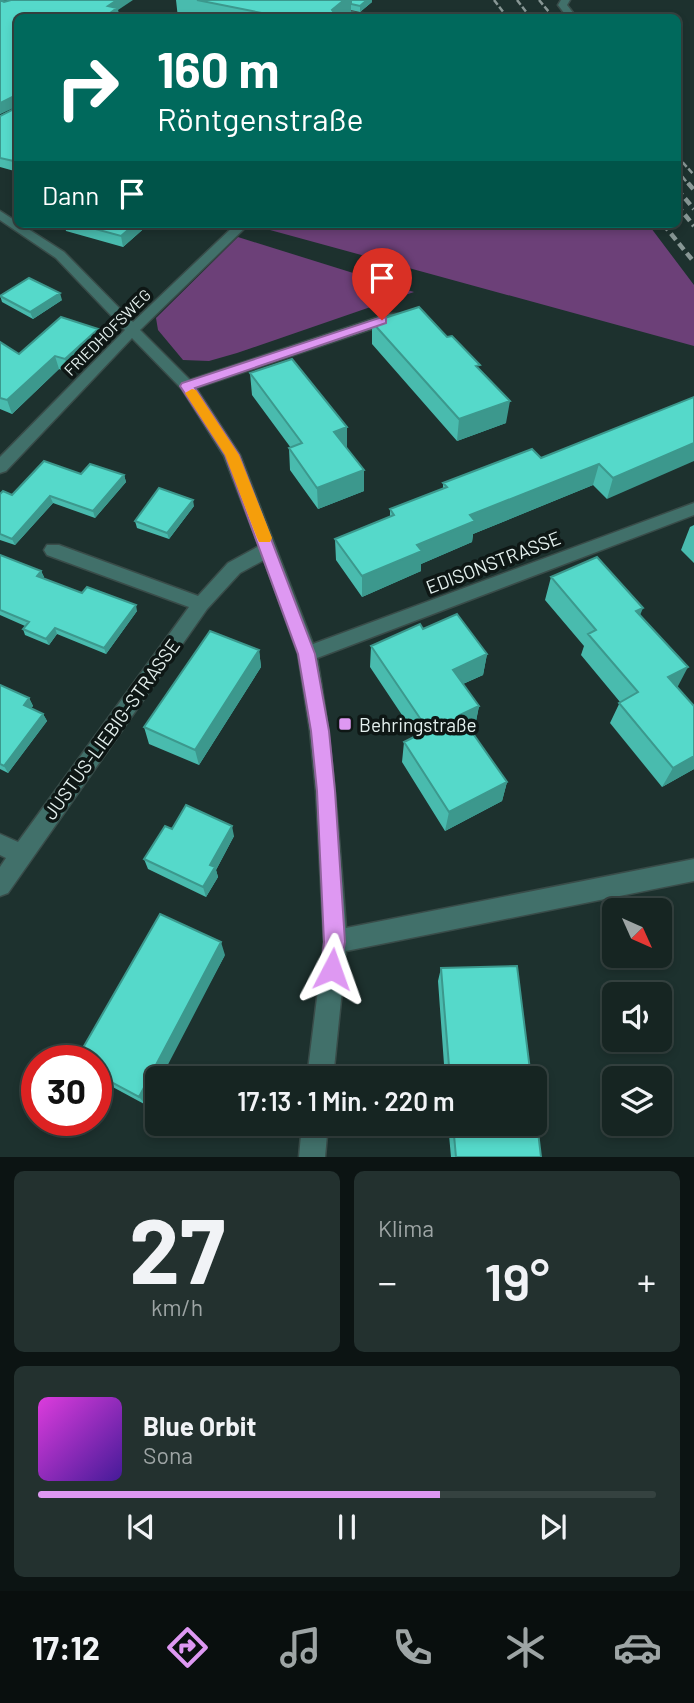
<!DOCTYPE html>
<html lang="de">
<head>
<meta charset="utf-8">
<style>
  :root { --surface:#162522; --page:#23312f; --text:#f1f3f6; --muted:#9ea5a5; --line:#354240; --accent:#de98f2 }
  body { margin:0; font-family:Barlow,sans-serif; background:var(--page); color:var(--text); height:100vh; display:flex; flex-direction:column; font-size:26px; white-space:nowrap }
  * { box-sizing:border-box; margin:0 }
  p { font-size:23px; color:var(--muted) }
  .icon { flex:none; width:38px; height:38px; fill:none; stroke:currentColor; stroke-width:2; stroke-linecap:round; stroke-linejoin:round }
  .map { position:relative; height:1157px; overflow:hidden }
  .sheet { display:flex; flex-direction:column; gap:14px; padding:14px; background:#0c1413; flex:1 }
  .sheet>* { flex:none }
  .guide { position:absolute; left:14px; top:14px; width:667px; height:214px; border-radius:10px; box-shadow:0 4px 10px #0003,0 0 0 2px var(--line); background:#00695c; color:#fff; overflow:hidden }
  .needle { width:46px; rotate:135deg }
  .buttons { position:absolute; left:602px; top:898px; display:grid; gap:14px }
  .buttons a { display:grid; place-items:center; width:70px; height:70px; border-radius:10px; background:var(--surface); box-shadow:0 4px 10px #0003,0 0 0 2px var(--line); font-size:35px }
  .speed { position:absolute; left:21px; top:1045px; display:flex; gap:14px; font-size:35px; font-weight:700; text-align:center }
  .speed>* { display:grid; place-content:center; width:91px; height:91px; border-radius:50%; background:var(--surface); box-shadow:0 4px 10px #0003,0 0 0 2px var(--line); line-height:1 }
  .speed .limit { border:10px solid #d22; background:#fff; color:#111 }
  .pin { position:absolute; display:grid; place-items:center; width:60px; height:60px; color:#fff; margin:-72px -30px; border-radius:50% 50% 50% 0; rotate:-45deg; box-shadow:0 0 7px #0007 }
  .pin .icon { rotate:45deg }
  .me { position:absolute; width:77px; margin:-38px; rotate:4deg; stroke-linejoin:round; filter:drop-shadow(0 0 5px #0008) }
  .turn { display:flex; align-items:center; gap:24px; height:147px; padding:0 28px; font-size:32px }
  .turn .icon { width:91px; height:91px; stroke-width:2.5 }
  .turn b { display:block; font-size:49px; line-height:60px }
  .then { display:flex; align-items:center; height:66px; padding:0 28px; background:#0003; gap:14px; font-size:26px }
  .big { font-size:52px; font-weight:600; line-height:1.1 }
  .sheet .tile { flex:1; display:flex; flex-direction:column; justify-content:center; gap:10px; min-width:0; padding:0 24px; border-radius:10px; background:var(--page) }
  .sheet .dial { align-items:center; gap:0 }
  .dial b { font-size:91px; line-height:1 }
  .song { display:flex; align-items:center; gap:21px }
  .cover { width:84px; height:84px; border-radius:10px; background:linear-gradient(135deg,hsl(300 70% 55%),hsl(260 70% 35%)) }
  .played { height:7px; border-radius:4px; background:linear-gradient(90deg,var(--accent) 65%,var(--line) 65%) }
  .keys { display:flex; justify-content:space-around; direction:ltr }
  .heat { display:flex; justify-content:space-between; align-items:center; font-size:38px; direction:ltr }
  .sheet .tiles { flex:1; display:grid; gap:14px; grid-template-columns:1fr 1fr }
  .tile:last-child { grid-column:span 2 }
  .trip { position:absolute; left:145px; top:1066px; width:402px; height:70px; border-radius:10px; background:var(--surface); box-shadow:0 4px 10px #0003,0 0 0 2px var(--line); font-weight:600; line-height:70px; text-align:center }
  .tab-bar { display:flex; height:112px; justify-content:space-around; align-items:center; background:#090f0e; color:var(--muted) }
  .tab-bar .icon { width:49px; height:49px }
  .tab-bar .on { color:var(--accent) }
  .tab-bar b { font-size:32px; color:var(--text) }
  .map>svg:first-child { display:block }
  .green { fill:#6c4078 }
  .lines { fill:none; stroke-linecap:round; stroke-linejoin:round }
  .minor-casing { stroke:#394c49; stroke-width:3 }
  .minor { fill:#41706a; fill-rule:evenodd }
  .rail-far1 { stroke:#889795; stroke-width:2.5; stroke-dasharray:6 2.5; stroke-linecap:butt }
  .rail { stroke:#889795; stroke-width:4.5; stroke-dasharray:8 4.5; stroke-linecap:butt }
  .wall { fill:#49bbae }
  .shaded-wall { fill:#3c988d }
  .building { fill:#55d9ca; stroke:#3c988d; stroke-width:2 }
  .route { fill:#de98f2; stroke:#90639d; stroke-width:2 }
  .slow { fill:#f59e0b }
  .poi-dot { fill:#de98f2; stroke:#0e1715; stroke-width:2.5 }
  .labels { text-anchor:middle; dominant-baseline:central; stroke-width:7; stroke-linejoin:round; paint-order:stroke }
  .far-street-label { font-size:16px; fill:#e4f0ee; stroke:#0e1715 }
  .street-label { font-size:19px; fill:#e4f0ee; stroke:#0e1715 }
  .poi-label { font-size:19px; fill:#e4f0ee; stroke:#0e1715; text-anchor:start }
</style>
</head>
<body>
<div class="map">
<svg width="694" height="1157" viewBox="0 0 694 1157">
  <rect width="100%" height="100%" fill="#1d312e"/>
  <path class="green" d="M277 224H648L694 285V346L270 230Z
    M238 237 414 292 237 353 209 361 183 360 158 330 156 318Z"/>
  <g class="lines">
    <defs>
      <path id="minor" d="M561 0H570L567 5 577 18H568L558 5Z
        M329 6 371 15 375 18H356L326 11 325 9Z
        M0 211 64 252 133 322 236 224H249L140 330 190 380 388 314H398V320L196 388 240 455 313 644 694 503V515L317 658C333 748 339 837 346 928L694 859V881L346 951 333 1078H307L324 942 316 791 310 731 298 654 264 560 240 573 207 609 8 893 0 896V867L6 858 0 855V834L18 842 189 607 47 555 44 550 47 545H59L198 596 228 563 259 546 224 456 182 389 132 338 6 471 0 473V457L125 330 56 258 0 220Z
        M302 1124H328L325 1157H299Z"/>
    </defs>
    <use href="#minor" class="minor-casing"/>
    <use href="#minor" class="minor"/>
    <path class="rail-far1" d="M494 0 508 18
      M517 0 531 18
      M539 0 554 18
      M677 156 694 175
      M677 170 689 185"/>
    <path class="rail" d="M688 183 694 190
      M677 189 694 209
      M677 205 694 226
      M663 224 694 262"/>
  </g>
  <path class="wall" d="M0 0 118 10 119 16 146 18H18V172L0 167V116L16 108V106L0 114Z
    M176 0H372V2L360 12 351 10V18H178Z
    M64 224H149L123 247 66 231Z
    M0 295 62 300 33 319 2 302Z
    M372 322 479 370 506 423 457 441 372 344Z
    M98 329 101 342 69 373 59 369 12 414 0 409V342L19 354Z
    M250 373 347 427V448L364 470V491L318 509 290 470 289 448H291L252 395Z
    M694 397 607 499 593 485 473 534 472 542 421 564V571L362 597 336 560 335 539 390 517V509L443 489V483L541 458Z
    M81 474 124 475 126 482 95 518 53 503 15 545 0 540V494L12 495Z
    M194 506 169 539 137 528 135 521Z
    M694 525V563L681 550 690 527Z
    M0 555 41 571 44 577 43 578 82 593 137 611 106 654 57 634 49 645 25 635 23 629 25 626 0 615Z
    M551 577 640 616 677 687 694 769 662 787 610 723 620 702 581 655 584 646 545 600Z
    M423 629 487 654 483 675 463 684 479 706 475 726 470 729 507 782 502 801 445 831 402 762 404 742 416 736 370 667 371 646Z
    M259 650 261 667 199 765 149 744 144 727Z
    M0 685 29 698 33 706 31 708 43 714 47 721 8 773 0 769Z
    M172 829 234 836 216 870 218 877 206 897 148 869 144 859Z
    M225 955 158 1078V1084L146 1105 96 1078V1060Z
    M441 968 531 1078H445L438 981Z
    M448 1124H536L541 1157H451Z"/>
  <path class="shaded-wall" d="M117 0H133L118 10 119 17 103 18 108 6Z
    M344 0H351V18H332V10Z
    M367 0H372V2L360 12V6Z
    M16 95 18 106 0 114V103Z
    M135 224H149L123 247 121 236Z
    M60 293 62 300 33 319 30 312Z
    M98 329 101 342 69 373 65 359Z
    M55 356 59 369 12 414 7 400Z
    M510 401 506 423 457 441 459 419Z
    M347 427V448L334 432Z
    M694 443V461L607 499 613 478Z
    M599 464 593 485 473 534 472 542 421 564V571L362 597V576L470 515Z
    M364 470V491L318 509 317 488Z
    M124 475 126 482 95 518 93 511Z
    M50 496 53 503 15 545 12 539Z
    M193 500 194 506 169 539 167 533Z
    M41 571 44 577 39 582 37 576Z
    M136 605 137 611 106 654 104 648Z
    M643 608 634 630 636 611Z
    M55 628 57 634 49 645 46 639Z
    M259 650 261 667 199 765 195 750Z
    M487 654 483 675 449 690 453 670Z
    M688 667 677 688 668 677Z
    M29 698 33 706 27 713 24 705Z
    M479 706 475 726 457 735 460 715Z
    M43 714 47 721 8 773 4 766Z
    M694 756V769L662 787 673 768Z
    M507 782 502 801 445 831 449 812Z
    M232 826 234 836 216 870 218 877 206 897 203 887 210 865Z
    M221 942 225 955 161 1078H158V1084L146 1105 139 1097Z"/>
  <path class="building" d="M0 0 4 2 11 0H117L108 6 117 8 103 18H18V162L0 158V116L16 108V95L0 103Z
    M197 0H344L332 10 338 18H287Z
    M351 0H367L360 6 351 4Z
    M130 14 146 18H106Z
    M77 224H135L121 236Z
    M29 278 60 293 30 312 0 296Z
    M419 307 447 337 452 336 480 365 476 366 510 401 459 419 372 322Z
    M61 317 98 329 65 359 55 356 7 400 0 398V342L19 354Z
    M292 359 347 427 334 432 364 470 317 488 289 448 302 443 250 373Z
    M694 397V443L613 478 599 464 470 515 475 521 417 545 422 551 362 576 335 539 394 515 390 509 447 487 443 483 532 449 541 458Z
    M44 461 81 474 90 464 124 475 93 511 50 496 12 539 0 534V494L3 491 12 495Z
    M159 488 193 500 167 533 135 521Z
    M0 555 41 571 37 576 82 593 87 587 136 605 104 648 55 628 46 639 23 629 29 622 0 610Z
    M597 557 643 608 636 611 688 667 668 677 694 706V756L673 768 619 703 638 692 588 634 596 630 551 577Z
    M457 614 487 654 453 670 479 706 460 715 507 782 449 812 404 742 428 730 371 646 420 624 423 629Z
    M210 631 259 650 195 750 144 727Z
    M0 685 29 698 24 705 43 714 4 766 0 764Z
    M186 805 232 826 210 865 215 867 203 887 144 859 165 826 172 829Z
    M160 914 221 942 139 1097 96 1074V1060H76Z
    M517 966 531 1078H450L441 968Z
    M536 1115 541 1157H456L453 1124H536Z"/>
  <path class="route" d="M382 317 386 318V323L195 388 239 455 315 654 329 731 335 791 345 942 339 976 332 980 324 976 321 969 324 942 317 791 311 731 298 654 225 455 180 386 182 383Z"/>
  <path class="slow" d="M192 389 196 390 239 455 272 538 270 542H259L257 538 225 455 185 393Z"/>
  <rect class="poi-dot" x="338" y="717" width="14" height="14" rx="3.5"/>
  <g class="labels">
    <g class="far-street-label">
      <text transform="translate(107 332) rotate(-45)">FRIEDHOFSWEG</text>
    </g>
    <g class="street-label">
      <text transform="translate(493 562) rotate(-21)">EDISONSTRASSE</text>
      <text transform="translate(111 729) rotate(-54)">JUSTUS-LIEBIG-STRASSE</text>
    </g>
    <g class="poi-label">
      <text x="359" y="724">Behringstraße</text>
    </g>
  </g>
</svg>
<div class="buttons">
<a><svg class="needle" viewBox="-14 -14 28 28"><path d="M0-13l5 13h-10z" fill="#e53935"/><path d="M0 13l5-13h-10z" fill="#9ea5a5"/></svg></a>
<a><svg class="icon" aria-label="sound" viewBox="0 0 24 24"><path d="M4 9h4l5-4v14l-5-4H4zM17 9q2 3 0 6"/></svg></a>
<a><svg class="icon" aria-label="layers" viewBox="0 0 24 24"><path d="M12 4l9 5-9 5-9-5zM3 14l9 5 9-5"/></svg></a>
</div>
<div class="speed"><div class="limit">30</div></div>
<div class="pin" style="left:382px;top:320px;background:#d93025"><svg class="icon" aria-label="arrive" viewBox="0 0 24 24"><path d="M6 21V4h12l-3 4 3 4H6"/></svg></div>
<svg class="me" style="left:332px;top:969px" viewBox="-20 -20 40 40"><path d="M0-17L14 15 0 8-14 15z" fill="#de98f2" stroke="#fff" stroke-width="4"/></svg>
<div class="trip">17:13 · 1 Min. · 220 m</div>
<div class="guide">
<div class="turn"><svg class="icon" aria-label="right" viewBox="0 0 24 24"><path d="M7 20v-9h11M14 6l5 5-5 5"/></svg><div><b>160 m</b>Röntgenstraße</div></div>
<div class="then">Dann<svg class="icon" aria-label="arrive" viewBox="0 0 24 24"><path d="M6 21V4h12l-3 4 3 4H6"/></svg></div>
</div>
</div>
<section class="sheet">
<div class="tiles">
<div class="tile dial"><b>27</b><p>km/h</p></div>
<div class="tile"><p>Klima</p>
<div class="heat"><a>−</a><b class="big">19°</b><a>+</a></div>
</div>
<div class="tile">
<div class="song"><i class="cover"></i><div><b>Blue Orbit</b><p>Sona</p></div></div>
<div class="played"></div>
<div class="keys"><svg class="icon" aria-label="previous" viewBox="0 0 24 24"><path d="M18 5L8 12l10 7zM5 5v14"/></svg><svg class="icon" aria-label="pause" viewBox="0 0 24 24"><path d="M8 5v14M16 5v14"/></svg><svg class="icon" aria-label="next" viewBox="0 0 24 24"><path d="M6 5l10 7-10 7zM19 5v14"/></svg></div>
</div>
</div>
</section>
<nav class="tab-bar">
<b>17:12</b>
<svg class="icon on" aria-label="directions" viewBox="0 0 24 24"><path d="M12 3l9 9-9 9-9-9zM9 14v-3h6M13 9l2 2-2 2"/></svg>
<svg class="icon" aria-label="music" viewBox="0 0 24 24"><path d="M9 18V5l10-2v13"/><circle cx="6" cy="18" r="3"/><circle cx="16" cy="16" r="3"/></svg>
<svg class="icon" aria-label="phone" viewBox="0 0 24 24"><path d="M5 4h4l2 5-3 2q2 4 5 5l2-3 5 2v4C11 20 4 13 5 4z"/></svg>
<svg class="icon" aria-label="climate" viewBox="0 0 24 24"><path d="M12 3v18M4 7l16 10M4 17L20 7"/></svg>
<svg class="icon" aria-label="car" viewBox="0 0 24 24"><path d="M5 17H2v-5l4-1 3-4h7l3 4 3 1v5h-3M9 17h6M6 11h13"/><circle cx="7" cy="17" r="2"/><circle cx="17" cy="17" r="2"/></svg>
</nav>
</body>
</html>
